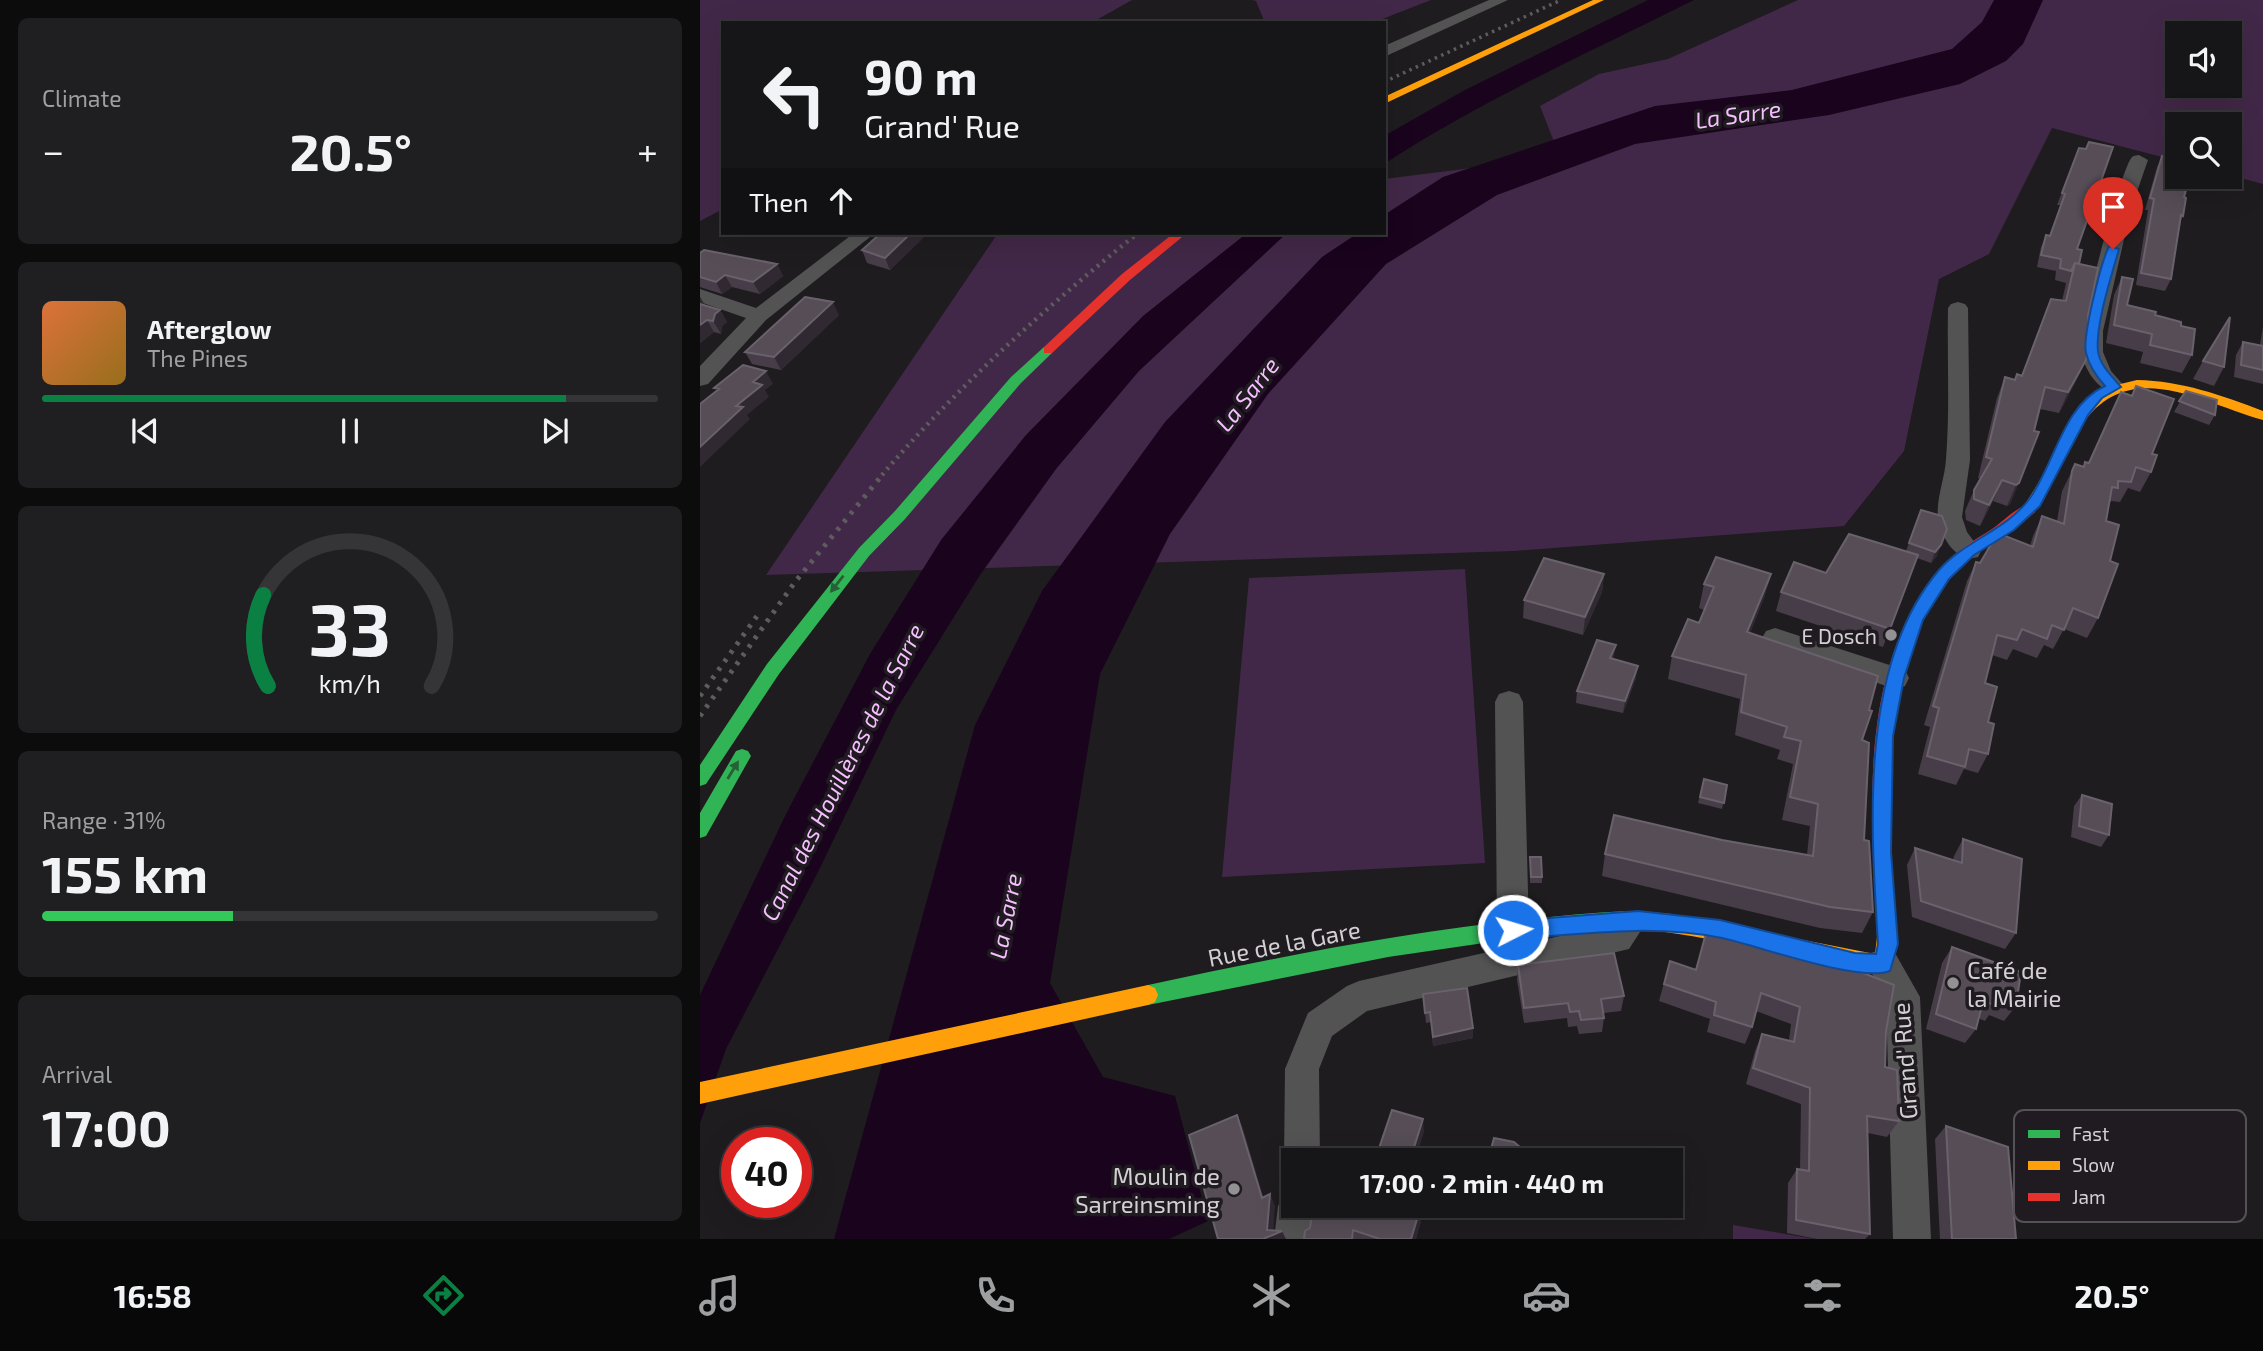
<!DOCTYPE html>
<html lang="en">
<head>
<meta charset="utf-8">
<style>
  :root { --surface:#161517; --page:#1f1e20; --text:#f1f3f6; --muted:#9e9fa1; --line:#353436; --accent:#0b8043 }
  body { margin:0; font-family:"Exo 2",sans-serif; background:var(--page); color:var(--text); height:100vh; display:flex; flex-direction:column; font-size:26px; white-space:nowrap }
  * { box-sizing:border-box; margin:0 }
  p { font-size:23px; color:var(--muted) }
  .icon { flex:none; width:38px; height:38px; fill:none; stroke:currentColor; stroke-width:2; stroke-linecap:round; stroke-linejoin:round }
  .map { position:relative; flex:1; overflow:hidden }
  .details { display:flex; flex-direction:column; gap:18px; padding:18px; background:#0c0c0d; width:700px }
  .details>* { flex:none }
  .guide { position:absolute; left:21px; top:21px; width:665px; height:214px; border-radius:0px; box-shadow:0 7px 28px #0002,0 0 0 2px var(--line); background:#161517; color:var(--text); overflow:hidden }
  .buttons { position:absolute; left:1465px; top:21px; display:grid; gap:14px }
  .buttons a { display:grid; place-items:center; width:77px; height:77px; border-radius:0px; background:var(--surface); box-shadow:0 7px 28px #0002,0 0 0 2px var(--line); font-size:35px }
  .speed { position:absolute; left:21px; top:1127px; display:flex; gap:14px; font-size:35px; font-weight:700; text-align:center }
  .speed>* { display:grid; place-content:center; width:91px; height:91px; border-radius:50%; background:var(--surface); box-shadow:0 7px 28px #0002,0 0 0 2px var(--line); line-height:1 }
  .speed .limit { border:10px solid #d22; background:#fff; color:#111 }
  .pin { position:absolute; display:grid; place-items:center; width:60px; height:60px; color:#fff; margin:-72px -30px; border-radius:50% 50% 50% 0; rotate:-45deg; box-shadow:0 0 7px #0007 }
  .pin .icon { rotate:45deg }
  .me { position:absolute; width:77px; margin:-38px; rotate:85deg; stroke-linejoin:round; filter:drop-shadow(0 0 5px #0008) }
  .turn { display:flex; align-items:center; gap:24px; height:147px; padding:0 28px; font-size:32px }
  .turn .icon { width:91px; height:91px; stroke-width:2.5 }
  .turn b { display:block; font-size:49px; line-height:60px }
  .then { display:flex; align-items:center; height:66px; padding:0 28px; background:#0003; gap:14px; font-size:26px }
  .big { font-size:52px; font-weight:700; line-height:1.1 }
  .details .tile { flex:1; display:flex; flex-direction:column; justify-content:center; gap:10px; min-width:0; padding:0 24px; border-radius:10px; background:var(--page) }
  .details .dial { align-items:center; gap:0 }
  .dial svg { height:182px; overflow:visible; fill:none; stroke:var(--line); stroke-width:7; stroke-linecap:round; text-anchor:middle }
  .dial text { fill:var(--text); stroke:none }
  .song { display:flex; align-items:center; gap:21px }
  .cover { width:84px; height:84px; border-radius:10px; background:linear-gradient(135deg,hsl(20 70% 55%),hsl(40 70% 35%)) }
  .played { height:7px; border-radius:4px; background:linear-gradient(90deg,var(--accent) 85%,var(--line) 85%) }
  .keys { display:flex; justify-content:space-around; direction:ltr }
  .heat { display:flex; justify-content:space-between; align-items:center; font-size:38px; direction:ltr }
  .charge { height:10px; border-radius:5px; background:linear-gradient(90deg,#34c759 31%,var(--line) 0) }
  .trip { position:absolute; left:581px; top:1148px; width:402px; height:70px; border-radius:0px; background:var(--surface); box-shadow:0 7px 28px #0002,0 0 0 2px var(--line); font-weight:700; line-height:70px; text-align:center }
  .tabs { display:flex; height:112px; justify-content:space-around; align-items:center; background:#090809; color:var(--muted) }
  .tabs .icon { width:49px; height:49px }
  .tabs .on { color:var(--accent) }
  .tabs b { font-size:32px; color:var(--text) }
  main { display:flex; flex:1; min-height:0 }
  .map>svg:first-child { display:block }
  .green { fill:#422848; fill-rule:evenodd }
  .water { fill:#19031d }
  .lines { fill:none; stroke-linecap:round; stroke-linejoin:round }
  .street { fill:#535353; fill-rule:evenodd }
  .fast { fill:#30b455; fill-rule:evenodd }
  .slow { fill:#ff9f0a; fill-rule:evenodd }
  .jam { fill:#e5322d; fill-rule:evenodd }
  .rail-far2 { stroke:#5e5d5e; stroke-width:3.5; stroke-dasharray:2.5 4.5; stroke-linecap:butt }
  .rail-far1 { stroke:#5e5d5e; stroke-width:4.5; stroke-dasharray:2.5 5; stroke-linecap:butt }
  .rail { stroke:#5e5d5e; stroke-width:5; stroke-dasharray:3.5 7; stroke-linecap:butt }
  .wall { fill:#473d48 }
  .shaded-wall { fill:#302932 }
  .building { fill:#564d57; stroke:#69616b; stroke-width:2 }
  .oneway { fill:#276038 }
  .route { fill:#1a73e8; stroke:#114b97; stroke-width:2 }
  .poi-dot { fill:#949194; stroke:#1f1b20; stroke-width:2.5 }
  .labels { text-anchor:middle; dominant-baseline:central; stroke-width:7; stroke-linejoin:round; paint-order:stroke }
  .poi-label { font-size:21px; fill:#d3d0d3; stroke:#1f1b20; text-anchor:end }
  .water-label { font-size:23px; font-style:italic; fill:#f6bfff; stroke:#1f1b20 }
  .near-street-label { font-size:24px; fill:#d3d0d3; stroke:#1f1b20 }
  .near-poi-label { font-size:24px; fill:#d3d0d3; stroke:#1f1b20; text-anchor:start }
  .key { fill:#1f1b20; stroke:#555156; stroke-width:2 }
  .key-label { font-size:19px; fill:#d3d0d3 }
</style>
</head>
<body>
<main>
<section class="details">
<div class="tile"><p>Climate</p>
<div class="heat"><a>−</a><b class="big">20.5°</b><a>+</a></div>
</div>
<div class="tile">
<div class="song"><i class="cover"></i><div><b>Afterglow</b><p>The Pines</p></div></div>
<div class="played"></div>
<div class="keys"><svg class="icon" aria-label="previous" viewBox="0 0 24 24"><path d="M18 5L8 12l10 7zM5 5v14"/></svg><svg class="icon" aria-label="pause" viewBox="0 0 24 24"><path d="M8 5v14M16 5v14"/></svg><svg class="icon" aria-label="next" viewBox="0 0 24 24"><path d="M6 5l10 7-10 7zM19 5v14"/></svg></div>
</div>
<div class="tile dial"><svg viewBox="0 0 100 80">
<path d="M14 69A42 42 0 1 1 86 69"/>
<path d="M14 69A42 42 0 0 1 12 29" stroke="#0b8043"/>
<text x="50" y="56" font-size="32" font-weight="700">33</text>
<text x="50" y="72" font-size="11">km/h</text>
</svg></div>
<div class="tile"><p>Range · 31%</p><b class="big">155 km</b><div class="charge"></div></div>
<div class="tile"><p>Arrival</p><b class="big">17:00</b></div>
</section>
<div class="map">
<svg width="1563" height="1239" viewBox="0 0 1563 1239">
  <rect width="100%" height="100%" fill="#1e1c1f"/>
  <path class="green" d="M0 0H432L391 23H23V209L0 221Z
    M552 0H731L672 23H565L556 1Z
    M1098 0H1563V184L1530 175V124H1477V161L1352 128 1289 254 1239 279 1204 451 1144 526 814 551 66 575 298 233H684V179L860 157 840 106 899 74 968 59ZM1477 33H1530V86H1477Z
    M765 569 785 863 522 877 549 578Z
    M1033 1225 1115 1239H1033Z"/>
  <path class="water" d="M948 0H994C890 52 782 100 684 164V136L765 90Z
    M1294 0H1343L1323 44 1306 61 1260 84 1129 115 935 144 797 195 686 264 568 394 470 534 400 674 350 983 403 1077 475 1096 508 1221 469 1239H134L275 725 342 591 465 422 622 257 658 233H684V215L743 177 955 106 1092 90 1252 49 1282 22Z
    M547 233H587L439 371 356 469 280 575 196 710 119 870 26 1049 0 1123V995L86 814 170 654 241 540 326 435 443 316Z"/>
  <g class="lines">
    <path class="street" d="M789 0H808L684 57V46Z
      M1439 155 1448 160 1431 209 1403 331V352L1411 371 1425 387 1422 392C1401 397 1384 370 1381 351 1378 329 1418 181 1430 160 1433 155 1434 156 1439 155Z
      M154 233H175L66 320 8 384 0 386V366L46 318 0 302V289L56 308Z
      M1258 302 1265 304 1268 308 1270 460 1262 517 1267 532 1281 551 1278 557C1257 564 1240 537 1238 517 1236 499 1245 478 1246 459 1250 409 1247 358 1248 308L1251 304Z
      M1075 628 1205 670 1209 678 1205 686 1195 689 1066 645 1062 638 1066 631Z
      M809 691 819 694 823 702 829 930 824 940 813 945 802 940 797 930 795 702 799 694Z
      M924 917 935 922 940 932 929 949 667 1011 632 1036 619 1069 620 1160H593V1175L589 1173 584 1160 585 1069 603 1025 608 1013 647 986 659 981 909 925Z
      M1183 949 1195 953 1220 997 1231 1239H1193L1186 1000 1167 964 1171 953Z
      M593 1189V1206H616L612 1239H574L578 1206 584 1193Z"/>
    <path class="fast" d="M348 346 352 347V353L321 383 205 519 169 556 79 674 6 784 0 786V765L67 664 159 548 195 511 311 377 344 347Z
      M42 749 48 751 51 756 6 836 0 838V813L36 751Z
      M927 911 947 914 950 920 947 926 784 943 688 957 448 1005 441 1002 438 995 441 988 448 985C606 951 765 920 927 911Z"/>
    <path class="slow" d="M893 0H904L684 104V97Z
      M1437 380C1482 381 1521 395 1563 411V420C1501 403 1429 355 1381 426 1366 450 1357 478 1341 503L1334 513H1324L1322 509 1341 479 1368 425 1387 400 1408 387Z
      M1185 884 1192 886 1194 892C1196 917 1200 947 1190 971L1183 973C1101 963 1022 937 940 929L933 926 930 920 933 914 940 911 971 914 1175 954 1177 937 1176 892 1178 886Z
      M448 985 455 988 458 995 455 1002 448 1005 0 1104V1082Z"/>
    <path class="jam" d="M474 233H487L430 280 352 353H344V347L422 274Z
      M1329 504 1334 505 1336 509 1334 513C1309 535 1275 548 1253 574 1181 660 1186 787 1194 892L1192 898 1185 900 1178 898 1176 892C1168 782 1166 654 1243 566 1256 551 1273 541 1289 531 1302 523 1315 508 1329 504Z"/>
    <path class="rail-far2" d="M684 82 861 0"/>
    <path class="rail-far1" d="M182 475C259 385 346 307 438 233"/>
    <path class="rail" d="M0 696 57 616
      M0 716 95 582 183 474"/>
  </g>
  <path class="wall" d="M1379 148 1377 249 1388 316 1386 360 1376 381 1359 413 1340 409 1334 431 1339 432 1310 504 1307 506 1293 501 1280 526 1266 520 1265 511 1274 490 1281 479 1278 478 1297 398 1305 377 1315 380 1321 376 1351 299 1362 301 1366 283 1355 280 1356 271 1337 267 1341 247 1346 235 1349 236 1361 205H1357Z
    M1462 156 1484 197 1483 216 1479 224 1471 279 1465 291 1436 285 1448 210H1445L1457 167Z
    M178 233H225L226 235 190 270 167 263 162 250 179 234Z
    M0 253 77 264 83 276 60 294 32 287 22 294 0 287Z
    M1422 277 1427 305 1481 326 1492 355 1482 373 1440 363 1443 352 1406 343 1414 295Z
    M0 297 5 306 20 310 27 322 22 326 21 334 14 332 0 343Z
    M139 315 81 370 52 364 45 352Z
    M1563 326V384L1534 377 1536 355 1543 342 1560 345Z
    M1503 361 1524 367 1514 386 1493 379Z
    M1486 391 1515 415 1509 425 1474 412Z
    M1421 392 1452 454 1451 472 1440 492 1428 488 1420 502 1411 501 1409 505 1406 521 1410 561 1398 618 1387 638 1364 629 1353 649 1344 645 1337 658 1313 649 1307 660 1292 655 1285 683 1288 722V754L1278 773 1264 769 1256 785 1218 774 1230 727 1224 725 1267 581 1276 562 1280 563 1330 546 1333 536 1342 516 1357 521 1362 491 1372 471 1383 467 1385 462 1388 463Z
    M1221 510 1237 556 1231 563 1217 558 1183 647 1076 611 1081 592 1126 573 1206 551Z
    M904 574 902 592 883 635 823 618 824 600Z
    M1071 574 1064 598 1050 633 1162 740 1164 840 1173 912 1162 933 1120 928 902 876 905 854 1022 840 1107 855 1110 826 1082 820 1093 764 1077 759 1080 750 1035 735 1040 699 968 679 972 656 999 623 1004 610 999 608 1004 584Z
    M914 657 913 659 936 678 923 713 876 703 877 691Z
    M1004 779 1027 785 1022 809 998 803Z
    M1382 795 1409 835 1401 847 1371 837 1374 806Z
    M1263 839 1316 933 1305 949 1212 917 1207 865 1215 848 1253 860 1254 856Z
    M830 862 842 877V883H830Z
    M1006 933 1186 1031 1185 1067 1199 1121 1187 1137 1168 1133 1170 1234 1165 1239H1117L1087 1233 1088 1183 1097 1169 1100 1170 1101 1104 1046 1084 1055 1051 1062 1034 1089 1040 1091 1024 1056 1011 1052 1027 1045 1044 1007 1032 1010 1019 959 1001 970 961 996 970Z
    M1252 947 1316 1006 1304 1021 1289 1015 1285 1021 1278 1018 1276 1029 1265 1043 1226 1029 1242 963Z
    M818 965 924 996 921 1011 904 1013V1018L902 1032 879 1034 877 1026 868 1027 867 1018 824 1023 817 980Z
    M723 994 773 1038 733 1046 731 1022 726 1023Z
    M1246 1126 1316 1239H1240L1235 1139Z
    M613 1206H725L716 1239H604L610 1228Z
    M780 1206H810L808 1213Z"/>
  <path class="shaded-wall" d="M211 233H225L226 235 190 270 185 258Z
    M77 264 83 276 60 294 53 282Z
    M25 275 32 287 22 294 16 282Z
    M0 297 6 307 0 311Z
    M133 302 139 315 81 370 74 357Z
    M20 310 27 322 22 326 21 334 13 321 15 314Z
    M7 320 14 332 0 343V325Z
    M1386 360 1376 381 1359 413 1368 392Z
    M66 371 73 384 65 390 69 397 47 415 50 419 0 467V447L36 406 53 382Z
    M1302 480 1293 501 1280 526 1289 505Z
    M1319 483 1310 504 1307 506 1316 485Z
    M1241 545 1237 556 1231 563 1235 552Z
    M904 574 902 592 883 635 885 617Z
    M1071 574 1064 598 1041 656 1047 632Z
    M916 645 914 657 909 670 910 658Z
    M938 666 936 678 923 713 925 701Z
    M773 1028V1038L733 1046V1037Z
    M537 1115 543 1128 567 1209 562 1198Z
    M723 1119 724 1132 715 1160H710Z
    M570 1194 575 1206 573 1235 582 1231 586 1239H563L567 1230Z
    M721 1206H725L716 1239H711Z"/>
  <path class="building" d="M1389 142 1413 147 1377 249 1382 250 1379 264 1375 263 1371 271 1360 268 1361 259 1341 255 1346 235 1350 236 1365 194 1362 193 1379 148 1386 149Z
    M1462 156 1477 159V177H1490L1484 197 1486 198 1483 216 1481 215 1471 279 1441 273 1454 199 1450 198Z
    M181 233H211L185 258 162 250Z
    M4 250 77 264 53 282 25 275 16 282 0 277V253Z
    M1375 263 1398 268 1388 316 1390 339 1386 360 1368 392 1345 387 1334 431 1339 432 1319 483 1316 485 1302 480 1289 505 1274 499V490L1292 459 1286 457 1305 377 1315 380 1317 374 1322 376 1351 299 1366 301Z
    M1422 277 1433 279 1427 305 1456 312 1455 315 1481 322V326L1495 329 1492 355 1450 345 1452 334 1414 325Z
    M105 297 133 302 74 357 45 352Z
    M0 304 20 310 15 314 13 321 7 320 0 325Z
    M1530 317 1524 367 1503 361Z
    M1543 342 1563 346V370L1541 365Z
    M43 365 66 371 53 382 62 385 36 406 43 407 0 447V404L19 389 14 388Z
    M1436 386 1474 399 1452 454 1457 455 1451 472 1436 467 1431 482 1418 481V488L1412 487 1406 521 1419 525 1410 561 1418 564 1398 618 1373 608 1364 630 1352 625 1347 639 1322 629 1317 640 1297 635 1285 683 1297 687 1288 722 1294 724 1288 754 1269 749 1265 767 1227 756 1239 708 1233 706 1276 562 1280 563 1293 541 1303 535 1333 547 1342 516 1364 524 1372 471 1375 464 1384 467 1385 462 1389 463 1421 392 1432 396Z
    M1486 391 1517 400 1515 415 1479 401Z
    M1221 510 1242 516 1247 529 1241 545 1235 552 1209 543Z
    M1149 534 1218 555 1190 629 1081 592 1094 562 1126 573Z
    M1016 557 1071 574 1047 632 1178 676 1169 710 1172 711 1162 740 1169 743 1164 840 1169 841 1173 912 1130 907 905 854 914 815 1022 840 1113 856 1118 804 1090 797 1101 741 1084 737 1087 727 1041 712 1046 675 972 656 988 619 999 623 1014 587 1004 584Z
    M844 558 904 574 885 617 824 600Z
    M897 640 916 645 910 658 938 666 925 701 877 691Z
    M1004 779 1027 785 1024 803 1000 797Z
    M1382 795 1412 804 1409 835 1379 826Z
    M1263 839 1322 859 1316 933 1221 901 1215 848 1262 863Z
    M830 857H841L842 877H831Z
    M1006 933 1130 960 1194 985 1186 1031 1185 1067 1197 1070 1199 1121 1167 1116 1170 1234 1096 1220 1097 1169 1109 1171 1110 1088 1053 1068 1062 1034 1094 1042 1100 1007 1061 993 1052 1027 1014 1015 1016 1002 964 984 970 961 996 970Z
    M1252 947 1321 972 1316 1006 1299 1000 1297 1006 1283 1001 1276 1029 1236 1014Z
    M914 953 924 996 901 999 904 1018 881 1020 879 1011 870 1012 868 1003 824 1008 818 965Z
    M767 988 773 1028 733 1037 730 1012 725 1013 723 994Z
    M692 1110 723 1119 710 1160H675Z
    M537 1115 562 1198 570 1194 567 1230 582 1231 563 1239H518L489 1135Z
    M1246 1126 1308 1147 1316 1239H1252Z
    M794 1138 814 1142 822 1149 821 1160H788Z
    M613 1206H721L711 1239H680L653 1230 652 1239H604L605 1231 610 1228Z"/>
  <defs><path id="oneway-solid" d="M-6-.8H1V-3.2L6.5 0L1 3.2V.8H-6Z" transform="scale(1.75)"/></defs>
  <g class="oneway">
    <use href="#oneway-solid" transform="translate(137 584) rotate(128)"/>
    <use href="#oneway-solid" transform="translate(33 770) rotate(-59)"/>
  </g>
  <path class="route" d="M1409 246 1419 249C1412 275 1395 325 1398 351 1400 366 1412 376 1421 387L1402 398 1388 415 1340 506 1314 530 1274 555 1249 579 1223 620 1204 678 1193 736 1191 852 1198 944 1190 971C1159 983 1059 946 1022 938 952 924 883 934 813 939L806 937 803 930 806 924 813 921 938 911 1020 920 1155 953 1176 954 1178 944C1171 828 1158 665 1239 570 1264 541 1307 530 1330 498 1355 463 1363 405 1405 386 1397 377 1389 366 1386 353 1382 337 1401 263 1409 246Z"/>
  <g class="poi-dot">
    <circle cx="1191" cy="635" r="7"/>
    <circle cx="1253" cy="983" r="7"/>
    <circle cx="534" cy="1189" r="7"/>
  </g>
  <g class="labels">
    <g class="poi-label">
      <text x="1177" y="635">E Dosch</text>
    </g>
    <g class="water-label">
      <text transform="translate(1038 114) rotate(-8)">La Sarre</text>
      <text transform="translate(547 394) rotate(-52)">La Sarre</text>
      <text transform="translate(142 772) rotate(-63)">Canal des Houillères de la Sarre</text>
      <text transform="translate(305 916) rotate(-79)">La Sarre</text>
    </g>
    <g class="near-street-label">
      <text transform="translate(584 943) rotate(-11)">Rue de la Gare</text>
      <text transform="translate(1204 1061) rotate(-94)">Grand' Rue</text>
    </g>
    <g class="near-poi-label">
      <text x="1267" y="969">Café de<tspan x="1267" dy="28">la Mairie</tspan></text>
      <text x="520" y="1175" text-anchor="end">Moulin de<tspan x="520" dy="28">Sarreinsming</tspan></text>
    </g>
  </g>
  <rect x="1314" y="1110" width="232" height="112" rx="10" class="key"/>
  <rect x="1328" y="1130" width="32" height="8" fill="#30b455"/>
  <rect x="1328" y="1161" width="32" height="9" fill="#ff9f0a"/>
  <rect x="1328" y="1193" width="32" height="8" fill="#e5322d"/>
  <g class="key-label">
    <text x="1372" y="1141">Fast</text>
    <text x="1372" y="1172">Slow</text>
    <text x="1372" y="1204">Jam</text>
  </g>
</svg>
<div class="buttons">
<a><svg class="icon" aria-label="sound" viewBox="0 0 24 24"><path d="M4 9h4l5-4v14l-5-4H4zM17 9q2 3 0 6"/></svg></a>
<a><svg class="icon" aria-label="search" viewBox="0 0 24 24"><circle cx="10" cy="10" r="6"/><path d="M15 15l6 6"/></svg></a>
</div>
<div class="speed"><div class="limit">40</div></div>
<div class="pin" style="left:1413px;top:249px;background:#d93025"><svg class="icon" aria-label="arrive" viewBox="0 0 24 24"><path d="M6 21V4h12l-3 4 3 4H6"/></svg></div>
<svg class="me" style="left:813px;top:930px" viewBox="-20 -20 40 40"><circle r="17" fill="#1a73e8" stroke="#fff" stroke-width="3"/><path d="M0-11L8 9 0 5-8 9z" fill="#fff"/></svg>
<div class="trip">17:00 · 2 min · 440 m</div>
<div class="guide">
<div class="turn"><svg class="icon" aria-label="left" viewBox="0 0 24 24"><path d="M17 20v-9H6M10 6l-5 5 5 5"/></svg><div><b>90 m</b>Grand' Rue</div></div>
<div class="then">Then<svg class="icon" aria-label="ahead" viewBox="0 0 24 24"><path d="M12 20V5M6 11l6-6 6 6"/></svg></div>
</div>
</div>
</main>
<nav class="tabs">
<b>16:58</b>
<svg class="icon on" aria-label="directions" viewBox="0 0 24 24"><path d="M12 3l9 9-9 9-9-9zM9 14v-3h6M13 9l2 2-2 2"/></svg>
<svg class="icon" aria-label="music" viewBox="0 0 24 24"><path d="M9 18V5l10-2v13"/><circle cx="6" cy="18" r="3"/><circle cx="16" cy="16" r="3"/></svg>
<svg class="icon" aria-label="phone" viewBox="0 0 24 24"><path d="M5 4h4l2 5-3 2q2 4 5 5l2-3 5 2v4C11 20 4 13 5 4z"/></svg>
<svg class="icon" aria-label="climate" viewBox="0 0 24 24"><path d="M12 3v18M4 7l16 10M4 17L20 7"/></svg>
<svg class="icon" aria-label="car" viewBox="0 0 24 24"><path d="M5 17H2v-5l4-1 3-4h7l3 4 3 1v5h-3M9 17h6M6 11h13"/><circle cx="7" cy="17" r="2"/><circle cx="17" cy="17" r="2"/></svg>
<svg class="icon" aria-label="filters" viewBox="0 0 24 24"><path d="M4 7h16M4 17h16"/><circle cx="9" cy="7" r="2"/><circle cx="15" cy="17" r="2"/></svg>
<b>20.5°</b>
</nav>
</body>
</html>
